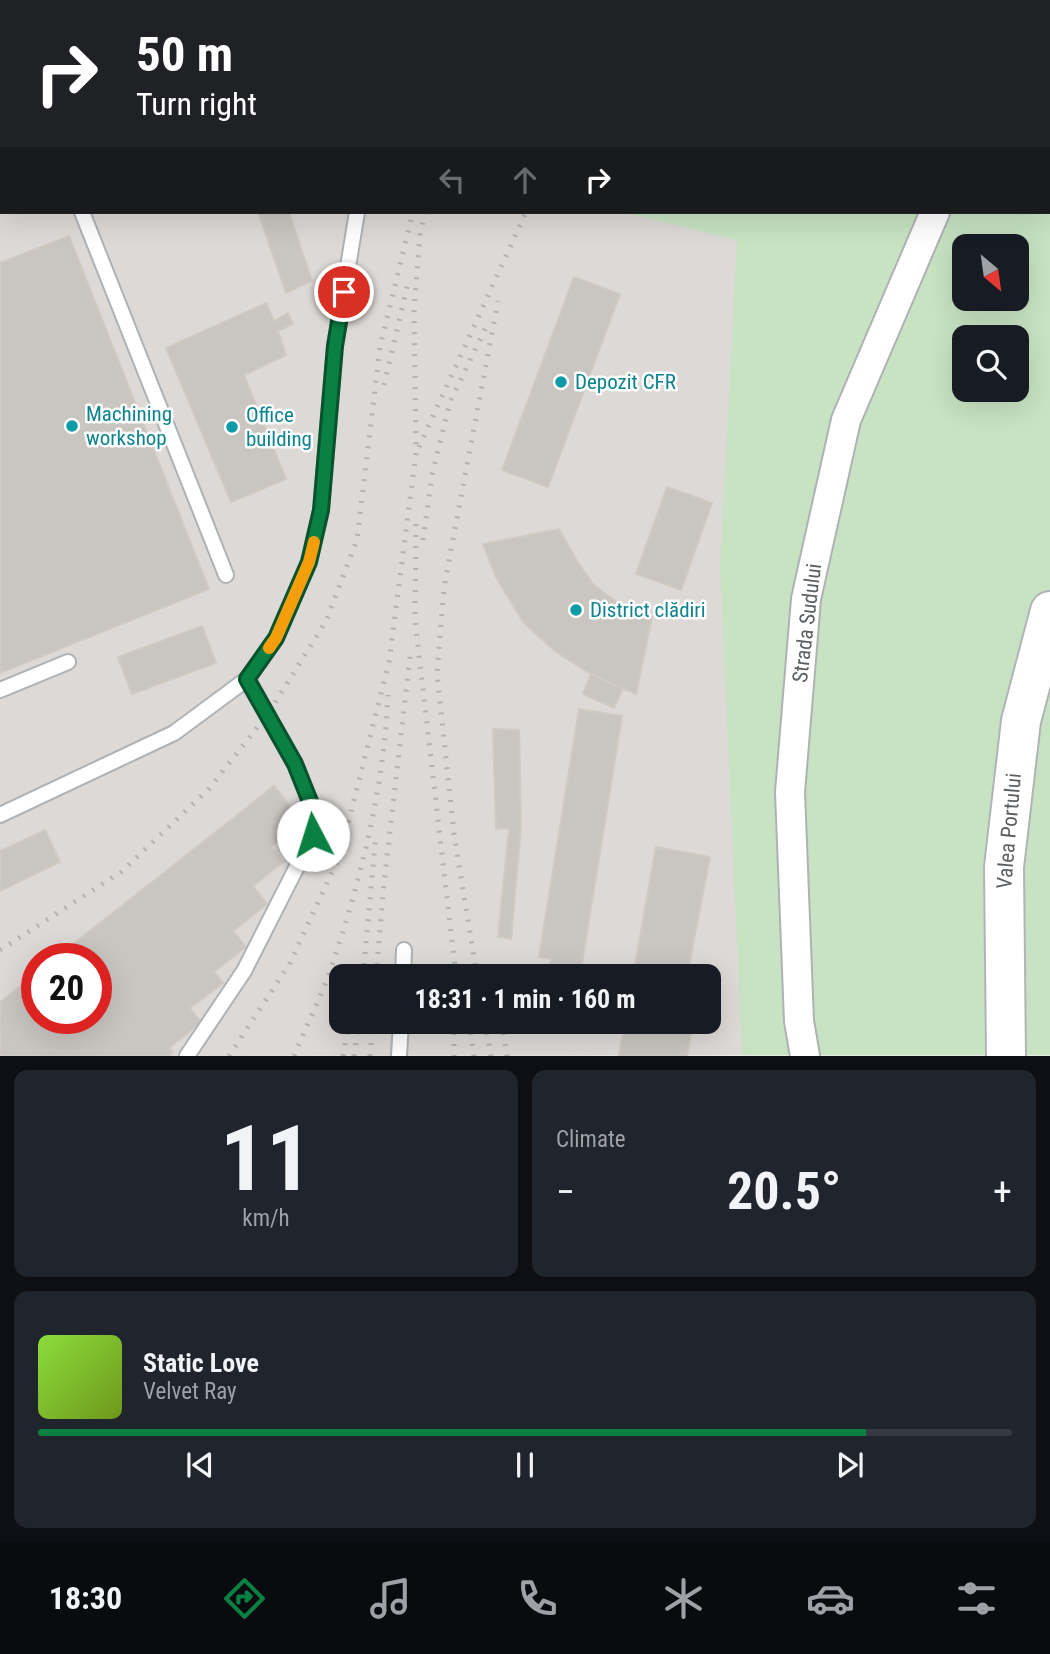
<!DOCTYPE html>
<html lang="en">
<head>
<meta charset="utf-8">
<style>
  :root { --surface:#171b24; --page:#20242c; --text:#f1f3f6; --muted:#9ea1a6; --line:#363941; --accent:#0b8043 }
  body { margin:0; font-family:"Roboto Condensed",sans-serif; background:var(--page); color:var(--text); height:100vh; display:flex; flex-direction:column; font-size:26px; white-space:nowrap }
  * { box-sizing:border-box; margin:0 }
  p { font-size:23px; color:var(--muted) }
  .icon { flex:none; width:38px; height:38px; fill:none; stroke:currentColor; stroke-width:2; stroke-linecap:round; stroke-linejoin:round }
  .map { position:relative; height:1056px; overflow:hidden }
  .sheet { display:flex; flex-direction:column; gap:14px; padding:14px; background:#0d0f14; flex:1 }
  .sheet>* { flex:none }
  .guide { position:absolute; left:0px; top:0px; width:1050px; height:214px; box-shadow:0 7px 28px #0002; background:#202124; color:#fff; overflow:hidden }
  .needle { width:46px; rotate:151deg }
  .fabs { position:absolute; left:952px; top:234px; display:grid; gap:14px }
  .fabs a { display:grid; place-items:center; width:77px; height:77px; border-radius:14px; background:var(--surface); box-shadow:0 7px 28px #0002; font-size:35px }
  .speed { position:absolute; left:21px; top:943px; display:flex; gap:14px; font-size:35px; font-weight:700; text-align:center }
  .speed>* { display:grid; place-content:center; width:91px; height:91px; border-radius:50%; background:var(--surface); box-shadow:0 7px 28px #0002; line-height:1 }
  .speed .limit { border:10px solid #d22; background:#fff; color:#111 }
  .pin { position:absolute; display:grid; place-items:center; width:60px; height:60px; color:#fff; margin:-30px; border:4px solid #fff; border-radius:50%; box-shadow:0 2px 7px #0007 }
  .me { position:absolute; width:77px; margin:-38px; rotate:355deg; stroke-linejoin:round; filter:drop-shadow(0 0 5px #0008) }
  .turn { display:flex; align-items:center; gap:24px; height:147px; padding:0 21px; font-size:32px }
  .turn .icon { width:91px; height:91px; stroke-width:2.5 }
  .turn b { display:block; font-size:49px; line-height:60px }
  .lanes { display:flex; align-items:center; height:66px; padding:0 21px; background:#0003; justify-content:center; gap:35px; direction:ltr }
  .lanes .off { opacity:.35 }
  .big { font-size:52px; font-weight:700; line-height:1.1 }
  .sheet .tile { flex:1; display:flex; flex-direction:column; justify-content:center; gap:10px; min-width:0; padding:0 24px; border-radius:14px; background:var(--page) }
  .sheet .dial { align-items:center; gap:0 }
  .dial b { font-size:91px; line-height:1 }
  .song { display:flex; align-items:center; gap:21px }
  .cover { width:84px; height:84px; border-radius:10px; background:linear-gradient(135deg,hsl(90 70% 55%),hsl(80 70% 35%)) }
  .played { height:7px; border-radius:4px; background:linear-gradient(90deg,var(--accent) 85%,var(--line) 85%) }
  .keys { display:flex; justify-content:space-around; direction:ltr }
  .heat { display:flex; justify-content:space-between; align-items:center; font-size:38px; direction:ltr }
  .sheet .tiles { flex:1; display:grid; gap:14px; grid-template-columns:1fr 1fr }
  .tile:last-child { grid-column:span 2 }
  .trip { position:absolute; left:329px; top:964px; width:392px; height:70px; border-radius:14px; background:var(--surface); box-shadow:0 7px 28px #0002; font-weight:700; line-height:70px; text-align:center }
  .menu { display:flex; height:112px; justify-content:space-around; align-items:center; background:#090b0e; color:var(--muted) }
  .menu .icon { width:49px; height:49px }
  .menu .current { color:var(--accent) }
  .menu b { font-size:32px; color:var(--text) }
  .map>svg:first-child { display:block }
  .industrial { fill:#dcd9d6; fill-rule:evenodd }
  .green { fill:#c7e3c2; fill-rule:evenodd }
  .building { fill:#c9c5c0; stroke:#d1cac3; stroke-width:2 }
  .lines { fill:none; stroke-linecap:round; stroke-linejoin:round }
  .lane-casing { stroke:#afb2b5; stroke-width:18 }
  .street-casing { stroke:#afb2b5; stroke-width:32 }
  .secondary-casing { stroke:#b0b4b8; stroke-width:42 }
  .lane { stroke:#fff; stroke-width:14 }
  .street { stroke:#fff; stroke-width:28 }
  .secondary { stroke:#fff; stroke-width:38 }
  .rail { stroke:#b2b3b3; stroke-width:5; stroke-dasharray:2 9; stroke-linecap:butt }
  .route-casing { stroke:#07532c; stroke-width:18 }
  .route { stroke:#0b8043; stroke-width:12 }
  .slow { stroke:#f59e0b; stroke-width:12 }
  .culture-dot { fill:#0f9aa8; stroke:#fff; stroke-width:2.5 }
  .labels { text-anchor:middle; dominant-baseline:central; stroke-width:5; stroke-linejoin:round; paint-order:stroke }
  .culture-label { font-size:21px; fill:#0d838f; stroke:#fff; text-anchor:start }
  .street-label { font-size:21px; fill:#5c6063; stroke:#fff }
</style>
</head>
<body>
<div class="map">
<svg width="1050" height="1056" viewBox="0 0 1050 1056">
  <rect width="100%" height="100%" fill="#edeae4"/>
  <path class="industrial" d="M0 0H1050V51L1048 2H2V212H977L960 248 852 1055 0 1056ZM37 959H96V1018H37ZM341 976H709V1022H341Z"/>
  <path class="green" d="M683 0H1050V1055H742L720 567 737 240 622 212H1048V2H682ZM964 247H1017V299H964ZM964 338H1017V390H964Z"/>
  <path class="building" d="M60 0H84L85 2H56Z
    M150 0H215L216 2H150Z
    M290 0H324L325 2H291Z
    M802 0H856L801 2Z
    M870 0H944L869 2Z
    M0 17 2 21 0 60Z
    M2 112V193H0V113Z
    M258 212H289L312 281 286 293Z
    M69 236 209 589 0 673V263Z
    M574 277 620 294 548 487 502 470Z
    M266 303 274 321 288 313 293 324 278 331 286 355 244 375 286 479 231 502 166 348Z
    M667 487 712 503 681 590 636 574Z
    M559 529 577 561 594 585 618 603 652 617 636 694 596 677 556 652 524 623 496 577 483 544Z
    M202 626 216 663 132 694 118 657Z
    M591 674 623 688 614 708 583 694Z
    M579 709 622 716 580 976 549 971 551 959 539 957Z
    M493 729 519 730 521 827 511 939 498 937 509 828 496 829Z
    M274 786 303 822 271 847 283 862 253 886 267 904 233 931 246 947 214 972 223 983 190 1008 201 1022 169 1048 173 1052 169 1056H0V1002L37 973V1018H96V959H54Z
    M45 830 60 862 0 891V851Z
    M656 847 710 857 687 976H633Z
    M625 1022H657L692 1029 687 1056H619Z"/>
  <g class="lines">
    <defs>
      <path id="lane" d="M400 2V0
        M0 4 2 8
        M82 212 226 575
        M0 690 68 662
        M0 815 174 733 247 679 276 638 309 562 321 511 335 346 357 212
        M403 976 404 950
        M187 1056 244 971 313 835 315 814 295 764 247 679
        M399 1056 401 1022"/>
      <path id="street" d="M1027 2 1028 0
        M805 1056 799 1021 790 792 806 599 846 420 935 212"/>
      <path id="secondary" d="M1006 1056 1004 867 1021 721 1050 611"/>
    </defs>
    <use href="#lane" class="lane-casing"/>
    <use href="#street" class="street-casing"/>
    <use href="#secondary" class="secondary-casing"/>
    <use href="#lane" class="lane"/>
    <use href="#street" class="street"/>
    <use href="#secondary" class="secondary"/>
    <path class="rail" d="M473 2 474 0
      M493 2V0
      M542 2 543 0
      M610 2V0
      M384 385 409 279
      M419 447 526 212
      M416 524 415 620 456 976
      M423 540 432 475 450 402 489 321
      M0 950 121 872 208 790 268 714 326 621 357 540 380 347 413 212
      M363 976 376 834
      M376 976 384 883 411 648
      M477 976 454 834 437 673 444 587 498 301
      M454 1022V1056
      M469 1022 474 1056
      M485 1022 491 1056
      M502 1022 507 1056
      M229 1056 290 963 340 855 389 662 416 453 414 309 420 235 425 212
      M294 1056C305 1029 318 1003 328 977 359 887 384 790 388 695
      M343 1056 349 1022
      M354 1056 359 1022
      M370 1056 373 1022"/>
  </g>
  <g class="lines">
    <defs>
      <path id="route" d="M313 835 315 814 295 764 247 679 276 638 309 562 321 510 335 346 344 292"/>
    </defs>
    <use href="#route" class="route-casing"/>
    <use href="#route" class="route"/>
    <path class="slow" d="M269 648 276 638 309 562 314 542"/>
  </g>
  <g class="culture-dot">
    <circle cx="561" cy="382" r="7"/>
    <circle cx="72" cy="426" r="7"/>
    <circle cx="232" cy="427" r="7"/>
    <circle cx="576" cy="610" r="7"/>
  </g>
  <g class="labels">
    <g class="culture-label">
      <text x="575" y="382">Depozit CFR</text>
      <text x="86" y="414">Machining<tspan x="86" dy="24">workshop</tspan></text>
      <text x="246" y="415">Office<tspan x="246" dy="24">building</tspan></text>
      <text x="590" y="610">District clădiri</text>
    </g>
    <g class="street-label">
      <text transform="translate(807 623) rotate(-83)">Strada Sudului</text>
      <text transform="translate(1009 831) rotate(-85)">Valea Portului</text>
    </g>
  </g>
</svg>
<div class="fabs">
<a><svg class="needle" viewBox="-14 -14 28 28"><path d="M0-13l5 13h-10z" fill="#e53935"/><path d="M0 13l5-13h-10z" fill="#9ea1a6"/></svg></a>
<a><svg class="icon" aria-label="search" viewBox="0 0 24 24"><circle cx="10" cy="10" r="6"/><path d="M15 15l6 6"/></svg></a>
</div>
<div class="speed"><div class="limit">20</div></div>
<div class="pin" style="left:344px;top:292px;background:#d93025"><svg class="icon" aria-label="arrive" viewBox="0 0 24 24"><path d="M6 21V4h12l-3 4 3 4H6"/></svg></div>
<svg class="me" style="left:313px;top:835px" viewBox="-20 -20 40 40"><circle r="19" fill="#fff"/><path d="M0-13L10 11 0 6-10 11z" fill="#0b8043"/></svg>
<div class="trip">18:31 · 1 min · 160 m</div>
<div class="guide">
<div class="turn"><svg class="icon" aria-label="right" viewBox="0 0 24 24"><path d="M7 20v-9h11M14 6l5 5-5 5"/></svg><div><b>50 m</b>Turn right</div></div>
<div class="lanes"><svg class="icon off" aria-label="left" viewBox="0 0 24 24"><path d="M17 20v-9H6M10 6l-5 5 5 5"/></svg><svg class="icon off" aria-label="ahead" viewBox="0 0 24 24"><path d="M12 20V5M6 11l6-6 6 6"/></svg><svg class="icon" aria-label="right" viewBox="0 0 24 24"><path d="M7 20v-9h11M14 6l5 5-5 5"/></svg></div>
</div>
</div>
<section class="sheet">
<div class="tiles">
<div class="tile dial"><b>11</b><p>km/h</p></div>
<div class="tile"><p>Climate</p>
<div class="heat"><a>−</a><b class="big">20.5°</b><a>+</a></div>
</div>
<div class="tile">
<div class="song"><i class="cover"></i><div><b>Static Love</b><p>Velvet Ray</p></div></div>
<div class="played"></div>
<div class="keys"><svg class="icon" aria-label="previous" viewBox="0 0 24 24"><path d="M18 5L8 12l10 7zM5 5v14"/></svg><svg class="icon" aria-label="pause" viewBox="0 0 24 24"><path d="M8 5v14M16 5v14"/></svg><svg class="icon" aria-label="next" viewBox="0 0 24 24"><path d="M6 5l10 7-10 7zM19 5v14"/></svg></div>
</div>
</div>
</section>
<nav class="menu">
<b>18:30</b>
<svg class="icon current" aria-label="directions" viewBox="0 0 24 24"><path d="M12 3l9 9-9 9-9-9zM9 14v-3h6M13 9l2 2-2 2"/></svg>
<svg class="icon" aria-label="music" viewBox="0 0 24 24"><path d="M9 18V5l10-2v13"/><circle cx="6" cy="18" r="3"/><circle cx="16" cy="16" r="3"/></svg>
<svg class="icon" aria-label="phone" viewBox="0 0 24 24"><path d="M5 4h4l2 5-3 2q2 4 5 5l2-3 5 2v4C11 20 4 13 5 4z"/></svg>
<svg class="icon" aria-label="climate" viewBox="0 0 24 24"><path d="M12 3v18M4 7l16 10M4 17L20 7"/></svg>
<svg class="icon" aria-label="car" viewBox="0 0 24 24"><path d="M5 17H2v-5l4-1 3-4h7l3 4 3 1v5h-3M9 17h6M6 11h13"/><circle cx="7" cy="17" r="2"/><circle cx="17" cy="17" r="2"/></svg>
<svg class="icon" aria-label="filters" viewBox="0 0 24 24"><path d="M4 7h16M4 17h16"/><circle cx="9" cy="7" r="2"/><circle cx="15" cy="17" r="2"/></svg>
</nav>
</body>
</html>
